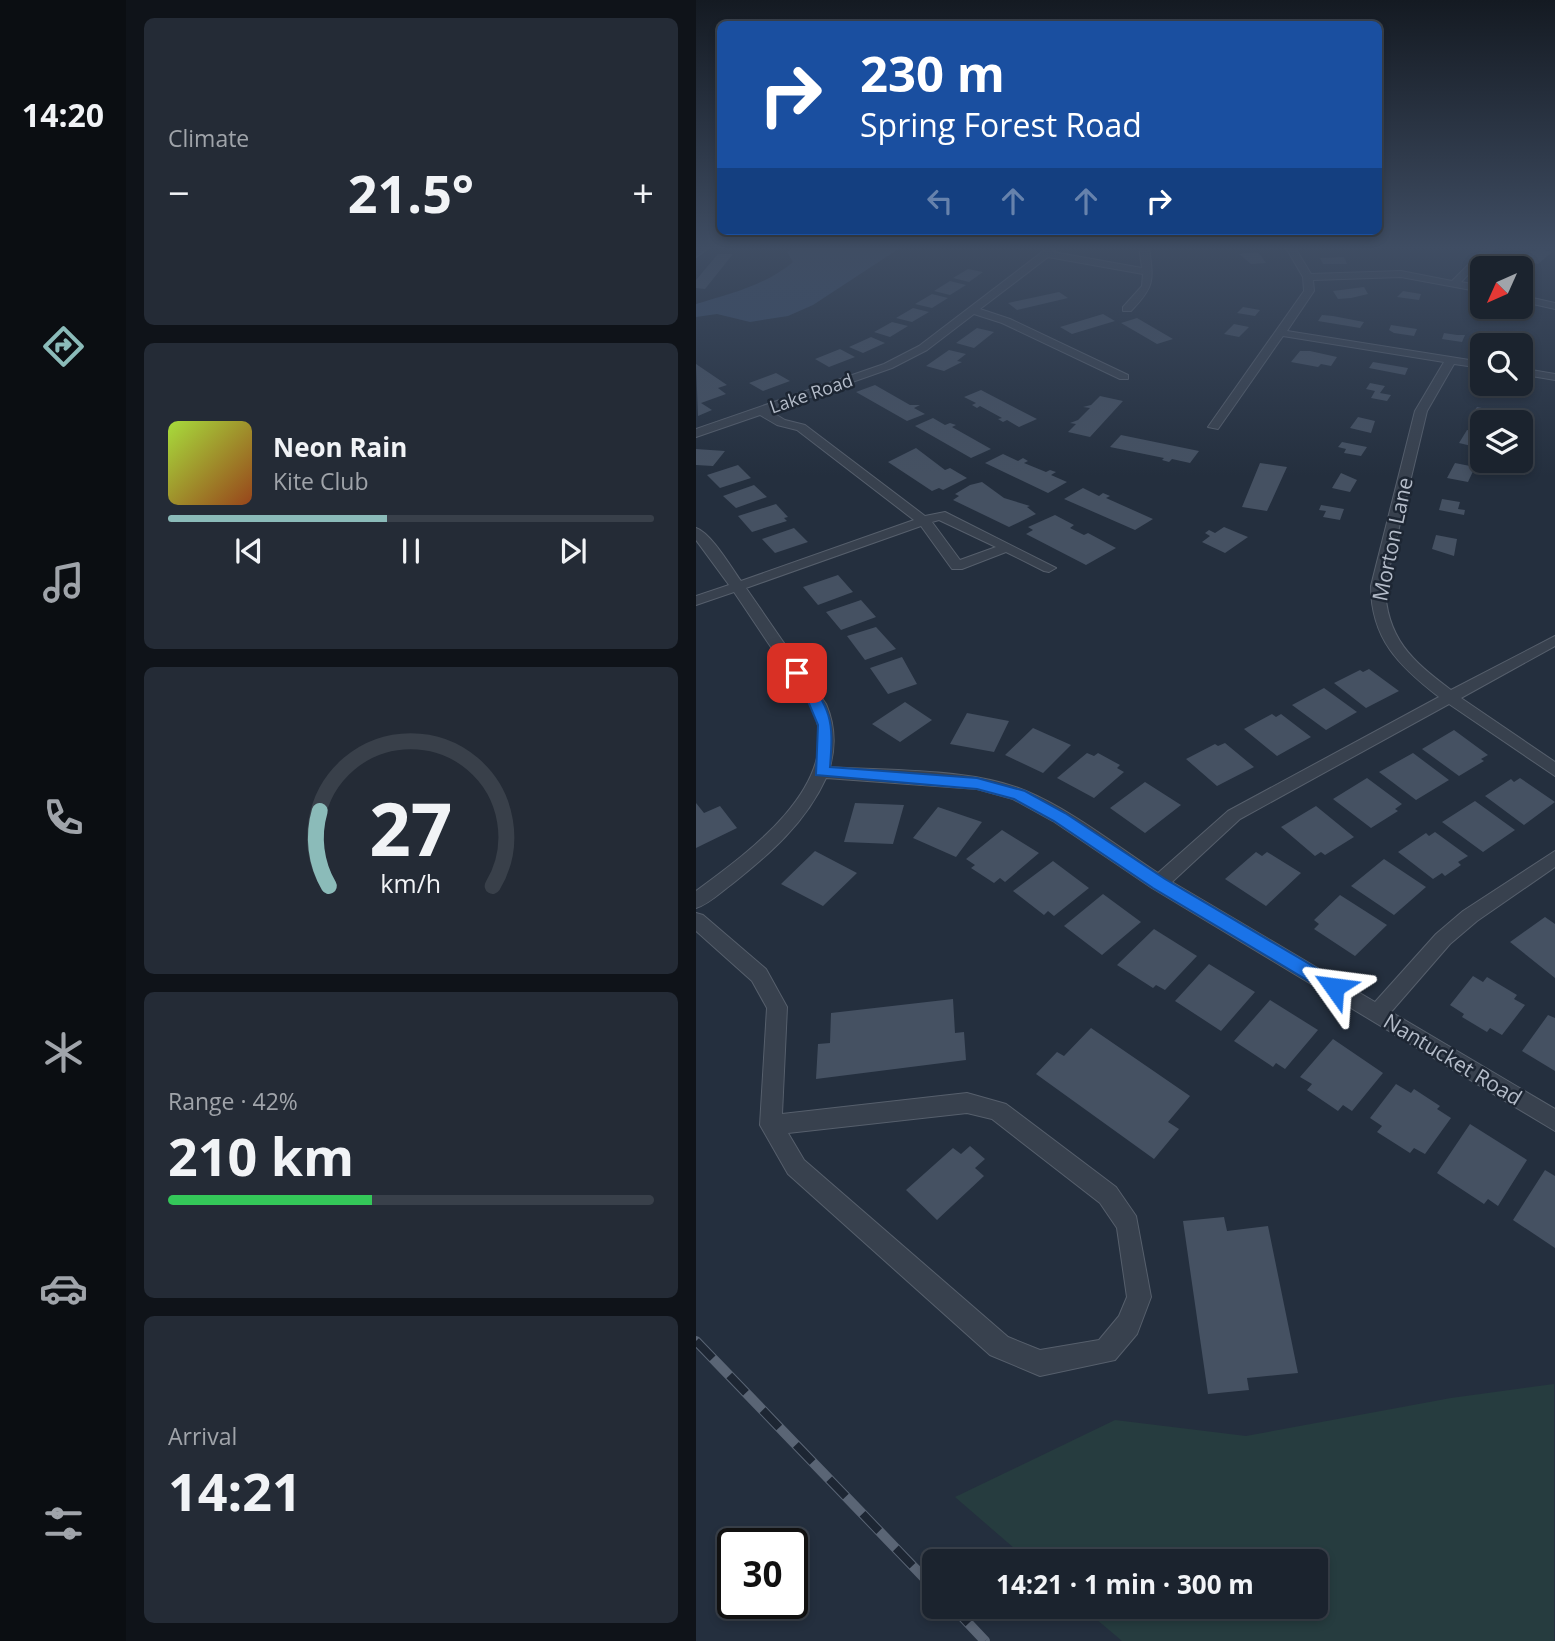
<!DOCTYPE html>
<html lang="en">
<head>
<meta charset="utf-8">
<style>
  :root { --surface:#1b232e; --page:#242b36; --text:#f1f3f6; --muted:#a0a4aa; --line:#39404a; --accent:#8bbbb9 }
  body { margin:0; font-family:"Open Sans",sans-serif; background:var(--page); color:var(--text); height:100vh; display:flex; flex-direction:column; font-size:26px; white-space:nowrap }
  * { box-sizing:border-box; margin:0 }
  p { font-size:23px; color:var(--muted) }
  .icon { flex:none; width:38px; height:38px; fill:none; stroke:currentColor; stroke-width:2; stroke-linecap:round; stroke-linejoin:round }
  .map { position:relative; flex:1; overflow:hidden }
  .drawer { display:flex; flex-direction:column; gap:18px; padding:18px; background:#0f1319; width:570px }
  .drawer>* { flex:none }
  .top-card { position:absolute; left:21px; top:21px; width:665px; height:214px; border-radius:10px; box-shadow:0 4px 10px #0003,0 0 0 2px var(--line); background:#1a4fa0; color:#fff; overflow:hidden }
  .needle { width:46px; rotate:225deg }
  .tools { position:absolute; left:774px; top:256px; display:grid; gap:14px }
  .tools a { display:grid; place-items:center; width:63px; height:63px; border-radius:10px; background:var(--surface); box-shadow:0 4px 10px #0003,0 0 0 2px var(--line); font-size:35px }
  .speed { position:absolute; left:21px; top:1528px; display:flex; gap:14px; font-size:35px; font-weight:700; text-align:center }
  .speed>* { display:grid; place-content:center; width:91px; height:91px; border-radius:50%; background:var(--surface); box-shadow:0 4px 10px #0003,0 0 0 2px var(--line); line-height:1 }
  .speed .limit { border:4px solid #111; border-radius:10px; background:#fff; color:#111 }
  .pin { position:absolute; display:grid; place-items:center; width:60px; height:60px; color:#fff; margin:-30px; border-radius:14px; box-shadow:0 4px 10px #0006 }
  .me { position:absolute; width:77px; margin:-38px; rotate:301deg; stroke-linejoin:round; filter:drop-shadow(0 0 5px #0008) }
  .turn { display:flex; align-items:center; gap:24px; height:147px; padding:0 28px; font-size:32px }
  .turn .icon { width:91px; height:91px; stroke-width:2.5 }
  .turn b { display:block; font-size:49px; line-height:60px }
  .lanes { display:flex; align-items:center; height:66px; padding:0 28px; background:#0003; justify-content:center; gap:35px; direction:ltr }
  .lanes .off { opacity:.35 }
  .big { font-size:52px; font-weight:700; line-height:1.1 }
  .drawer .widget { flex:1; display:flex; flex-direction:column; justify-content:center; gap:10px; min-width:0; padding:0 24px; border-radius:10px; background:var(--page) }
  .drawer .dial { align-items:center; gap:0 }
  .dial svg { height:182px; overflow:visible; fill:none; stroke:var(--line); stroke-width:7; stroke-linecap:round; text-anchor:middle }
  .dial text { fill:var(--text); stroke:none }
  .song { display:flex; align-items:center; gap:21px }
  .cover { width:84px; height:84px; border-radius:10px; background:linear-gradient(135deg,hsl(80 70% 55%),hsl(20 70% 35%)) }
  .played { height:7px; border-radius:4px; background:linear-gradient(90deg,var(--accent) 45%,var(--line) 45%) }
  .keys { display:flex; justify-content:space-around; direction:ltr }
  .heat { display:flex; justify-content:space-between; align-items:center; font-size:38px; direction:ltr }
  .charge { height:10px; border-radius:5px; background:linear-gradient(90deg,#34c759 42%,var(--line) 0) }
  .trip { position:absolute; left:226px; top:1549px; width:406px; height:70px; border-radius:10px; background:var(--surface); box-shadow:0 4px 10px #0003,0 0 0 2px var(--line); font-weight:700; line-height:70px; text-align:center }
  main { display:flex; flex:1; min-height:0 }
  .dock { display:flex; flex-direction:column; width:126px; justify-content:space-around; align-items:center; background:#0b0e12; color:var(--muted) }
  .dock .icon { width:49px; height:49px }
  .dock .selected { color:var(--accent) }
  .dock b { font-size:32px; color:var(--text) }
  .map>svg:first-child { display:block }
  .green { fill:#263c3f }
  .water { fill:#394c67 }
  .building { fill:#455162 }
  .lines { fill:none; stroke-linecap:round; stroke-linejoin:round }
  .minor-casing { stroke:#565f6c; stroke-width:2 }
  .minor { fill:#38414e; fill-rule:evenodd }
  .rail-casing { stroke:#5a6575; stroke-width:10 }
  .rail { stroke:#1d2633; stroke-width:8; stroke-dasharray:24; stroke-linecap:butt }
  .route { fill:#1a73e8; stroke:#114b97; stroke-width:2 }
  .labels { text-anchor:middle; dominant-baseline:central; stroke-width:5; stroke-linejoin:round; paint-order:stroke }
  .far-street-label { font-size:18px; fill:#b4bcc9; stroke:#1d2633 }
  .street-label { font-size:21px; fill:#b4bcc9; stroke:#1d2633 }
</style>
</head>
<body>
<main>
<nav class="dock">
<b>14:20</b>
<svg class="icon selected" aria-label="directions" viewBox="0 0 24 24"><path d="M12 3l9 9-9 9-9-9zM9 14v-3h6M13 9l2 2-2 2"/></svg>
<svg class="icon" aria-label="music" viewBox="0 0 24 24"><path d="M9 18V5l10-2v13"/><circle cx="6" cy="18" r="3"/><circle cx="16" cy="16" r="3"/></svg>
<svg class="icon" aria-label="phone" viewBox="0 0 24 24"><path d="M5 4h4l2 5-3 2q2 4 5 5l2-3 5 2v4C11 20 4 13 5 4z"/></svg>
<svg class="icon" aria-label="climate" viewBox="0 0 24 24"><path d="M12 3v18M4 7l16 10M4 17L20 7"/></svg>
<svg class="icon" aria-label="car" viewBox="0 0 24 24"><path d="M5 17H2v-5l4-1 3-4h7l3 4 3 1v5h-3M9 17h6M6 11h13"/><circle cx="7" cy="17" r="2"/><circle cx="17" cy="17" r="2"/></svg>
<svg class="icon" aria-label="filters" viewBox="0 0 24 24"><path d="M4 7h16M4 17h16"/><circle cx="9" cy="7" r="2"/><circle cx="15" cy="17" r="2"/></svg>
</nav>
<section class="drawer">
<div class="widget"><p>Climate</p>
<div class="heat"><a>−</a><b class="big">21.5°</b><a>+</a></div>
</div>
<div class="widget">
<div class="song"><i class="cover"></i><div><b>Neon Rain</b><p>Kite Club</p></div></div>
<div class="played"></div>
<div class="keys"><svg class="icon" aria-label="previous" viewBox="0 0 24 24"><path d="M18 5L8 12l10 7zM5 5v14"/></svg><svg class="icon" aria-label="pause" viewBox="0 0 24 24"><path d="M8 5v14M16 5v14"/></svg><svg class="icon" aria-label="next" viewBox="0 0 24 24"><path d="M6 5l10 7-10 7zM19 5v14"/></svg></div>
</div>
<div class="widget dial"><svg viewBox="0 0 100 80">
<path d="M14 69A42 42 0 1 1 86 69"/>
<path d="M14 69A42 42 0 0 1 10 36" stroke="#8bbbb9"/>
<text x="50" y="56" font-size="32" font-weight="700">27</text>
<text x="50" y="72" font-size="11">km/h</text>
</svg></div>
<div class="widget"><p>Range · 42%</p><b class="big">210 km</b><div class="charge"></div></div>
<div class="widget"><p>Arrival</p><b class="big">14:21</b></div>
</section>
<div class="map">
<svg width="859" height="1641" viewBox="0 0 859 1641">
  <rect width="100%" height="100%" fill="#242f3e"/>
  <path class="green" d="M858 1384V1641H426L386 1607 620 1606V1561H333L259 1497 419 1420 550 1436 755 1398Z"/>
  <path class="water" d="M101 246H207L117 305 92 316 54 322 21 314 0 317V304C34 294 70 285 97 262L91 252Z"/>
  <path class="building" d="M845 249 856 252 842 264 826 260 836 251Z
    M562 252 570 263 555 264 543 254Z
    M22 254H37L9 289 0 288V280Z
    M648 257 651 264H627L624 258Z
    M272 269 287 272 273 282 257 278Z
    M254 281 270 285 254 295 238 291Z
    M668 287 672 294 655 298 642 299 637 291Z
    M707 291 725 294 723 300 701 297Z
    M363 292 372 298 321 310 312 303Z
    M236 294 252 298 236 308 219 304Z
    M547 307 564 310 559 316 541 313Z
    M217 308 233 312 216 322 200 318Z
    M407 314 419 321 376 334 364 327Z
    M626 315 637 316 668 322 664 328 622 321Z
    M441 318 477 339 461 344 425 323Z
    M196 322 212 326 194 337 178 332Z
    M538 324 553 327 543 337 528 334Z
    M695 325 721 329 718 336 698 333 693 330Z
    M281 328 298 332 278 348 260 343Z
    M748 333 761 335H769L766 342 746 339Z
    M175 337 189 343 167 353 153 347Z
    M144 349 159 357 133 367 119 359Z
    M253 350 270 354 261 361 266 362 248 371 230 366Z
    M604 351H614L641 357 635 366 625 364 622 367 595 362Z
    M677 362 712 368 709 375 673 368Z
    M0 364 31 385 22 388 30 394 5 403 16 410 2 416Z
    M80 373 94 381 67 391 53 383Z
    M674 383 689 386 684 393 695 395 691 401 675 398 679 391 670 389Z
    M788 383H806L813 386 811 391 804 390 801 397 783 394Z
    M179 385 214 405H224L218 408 229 414 211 421 160 392Z
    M285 390 341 419 323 427 311 420 307 422 302 419 306 418 284 406 281 408 276 405 280 403 268 397Z
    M404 396 427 401 394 437 372 432 380 424 374 423 382 420 394 408 387 407 395 405Z
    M781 407 800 411 793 421 774 417Z
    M662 417 679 421 675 433 654 428Z
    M237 418 249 425 254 423 260 425 256 427 295 449 275 458 219 426Z
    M771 430 786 433V442L780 447 763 443Z
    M425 435 503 451 494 463 476 459 473 462 466 460 468 458 414 447Z
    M646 442 671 447 665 456 648 453 650 449 642 447Z
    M220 448 249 470 254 468 271 478 247 490 243 488 236 491 192 462Z
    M0 449 29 451 17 466 0 465Z
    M307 454 322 461 327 458 332 461 328 463 350 472 354 470 360 472 355 475 371 482 352 493 289 463Z
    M564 463 591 467 571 511 546 507Z
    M759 463 779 467 772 482 751 478Z
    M42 465 55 478 24 488 11 475Z
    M645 473 661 480 654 492 636 488Z
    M286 482 308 498 334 506 331 507 340 514 313 527 257 500 263 496 259 494 274 485Z
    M58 485 71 497 40 508 27 496Z
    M387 488 403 496 407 493 414 496 410 498 457 519 439 530 368 499Z
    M746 499 764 502 762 509 769 510 768 515 743 510Z
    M80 504 92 517 88 518 91 521 56 532 42 516Z
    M625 505 648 509 644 520 627 517 630 511 623 510Z
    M359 515 378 525 374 528 388 535 392 533 420 548 390 565 330 534 337 530 332 527Z
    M528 527 552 537 529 553 506 542 514 536 509 533 513 530 519 533Z
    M98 528 112 542 79 553 66 539Z
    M740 535 761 539 758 556 736 549Z
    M142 575 157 592 122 605 107 587Z
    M165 600 180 617 145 630 130 612Z
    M180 627 200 649 169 660 151 636Z
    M206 657 221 684 192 694 174 668Z
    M673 669 703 691 670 708 638 683 664 670 667 672Z
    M628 688 661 712 630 730 596 705Z
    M209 702 236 720 204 742 176 724Z
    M271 713 313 721 298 752 254 744Z
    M576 714 580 717 585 714 615 737 581 756 548 729Z
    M337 728 375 745 347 773 309 755Z
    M758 730 792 755 785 759 788 761 763 776 726 749Z
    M529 743 558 767 521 786 490 759 519 744 522 746Z
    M391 753 398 756 402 753 424 765 421 768 428 772 398 798 361 778Z
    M717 753 753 780 720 800 683 772Z
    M671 778 706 804 699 809 702 811 675 828 637 799Z
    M824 778 859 802 828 825 789 796 815 779 818 782Z
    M449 782 485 805 449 833 414 808Z
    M779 801 819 830 787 852 746 822Z
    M0 803 8 813 24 806 41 828 0 848Z
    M159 803 208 805 197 844 148 842Z
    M620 806 658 837 629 855 625 852 619 856 585 827Z
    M242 807 286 822 260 857 217 838Z
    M306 830 343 853 309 882 304 878 298 883 275 868 279 865 270 859Z
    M739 832 772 856 762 862 765 865 749 876 746 873 737 879 702 852 730 833 733 836Z
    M119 851 161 873 127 906 85 884Z
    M560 852 566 856 571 852 605 873 570 906 529 879Z
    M688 859 730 887 698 915 655 886Z
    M357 861 393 888 358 916 352 911 348 915 317 891Z
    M407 894 445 922 406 955 368 926Z
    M644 895 691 925 659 956 618 929 623 924 618 920Z
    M849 917 859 924V978L814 942Z
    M458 929 501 956 469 990 460 985 457 988 421 965Z
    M513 964 559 992 525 1031 479 1001Z
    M777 976 787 982 791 977 821 995 818 999 829 1005 806 1035 794 1028 791 1032 766 1017 768 1014 754 1005Z
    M257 999 259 1033 268 1032 270 1060 120 1079 122 1044 134 1043 135 1013Z
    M574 1000 622 1030 589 1069 580 1063 577 1067 538 1041Z
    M852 1015 859 1018V1071L826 1051Z
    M395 1028 494 1096 472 1122 483 1129 458 1159 340 1074 361 1052 368 1056Z
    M637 1039 687 1073 656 1111 647 1105 642 1111 611 1090 616 1084 604 1077Z
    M700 1084 715 1093 718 1089 744 1106 741 1109 755 1118 729 1154 718 1148 714 1153 681 1132 686 1126 674 1118Z
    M774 1124 831 1160 802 1206 792 1199 788 1204 741 1173Z
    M274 1146 289 1159 279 1168 288 1176 241 1220 210 1190 257 1148 265 1154Z
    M849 1170 859 1176V1248L817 1220Z
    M528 1217 531 1231 572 1226 602 1373 551 1378 553 1390 512 1394 487 1221Z"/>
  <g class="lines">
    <defs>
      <path id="minor" d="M5 246H15L0 257V250Z
        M354 246H364L357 252 446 268 443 246H453C457 280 460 285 435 311H427V307L446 286 447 274 352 257 284 309 314 319 432 375V379H424L306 323 278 314 231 350 196 368 74 411 89 420 109 425 229 516 249 512 360 568 353 572 348 571 310 552 266 569H256L225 526 50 588 130 704C139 725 140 745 134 767 193 771 276 768 330 791 377 811 419 845 462 873L532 811 743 697C703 666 675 639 675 586L719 411 748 362 587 336 522 429 512 427 608 291 607 277 589 246H598L615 274 705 271 756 281 791 246H800L765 282 786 286V292L705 277 617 280 618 291 591 331 786 362V368L758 364 731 411 689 586C690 638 716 661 755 690L859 636V646L765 698 859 762V776L753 704 544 819 476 882 679 1002 740 934 767 911 859 851V867L781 921 754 944 695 1012 859 1109V1131L456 888 357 821 317 799 281 789 130 778C110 822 74 854 36 884 25 892 13 904 0 908V891C49 855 142 789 120 717 112 692 92 671 77 650 64 631 51 611 38 592L0 605V596L33 585 0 540V528C15 533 35 567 45 581L218 520 101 430 81 425 64 415 0 437V429L188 364 223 346ZM243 520 300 547 264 560 236 522Z
        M824 295 859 303V309L824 301Z
        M824 368 859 374V380L824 374Z
        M0 913 7 915 70 969 91 1007 86 1114 271 1093 310 1104 420 1187 440 1216 455 1297 441 1334 419 1360 344 1376 294 1355 92 1174 64 1125 71 1008 56 981 0 931ZM271 1113 296 1119 404 1203 421 1228 431 1297 423 1316 403 1340 344 1350 312 1337 108 1160 92 1133Z"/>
    </defs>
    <use href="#minor" class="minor-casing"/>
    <use href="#minor" class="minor"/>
    <defs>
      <path id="rail" d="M0 1341 238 1588
        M256 1606 289 1641"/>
    </defs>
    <use href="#rail" class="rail-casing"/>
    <use href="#rail" class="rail"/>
  </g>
  <linearGradient id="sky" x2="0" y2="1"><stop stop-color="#141a22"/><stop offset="0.52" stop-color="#3f4d63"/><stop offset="1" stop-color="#3f4d63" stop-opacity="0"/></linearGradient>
  <rect width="859" height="476" fill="url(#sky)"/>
  <path class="route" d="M101 669 106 670C135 711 138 718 134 767L281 778 329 791 369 813 469 879 644 982 647 987 644 992H631L457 888 358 821 318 799 281 789 120 775 122 725 109 694 94 673Z"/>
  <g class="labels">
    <g class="far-street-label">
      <text transform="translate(115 393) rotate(-19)">Lake Road</text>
    </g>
    <g class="street-label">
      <text transform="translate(696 539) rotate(-78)">Morton Lane</text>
      <text transform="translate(757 1059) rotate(31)">Nantucket Road</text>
    </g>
  </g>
</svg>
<div class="tools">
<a><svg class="needle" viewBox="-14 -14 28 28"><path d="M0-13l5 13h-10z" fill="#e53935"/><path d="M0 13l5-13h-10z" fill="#a0a4aa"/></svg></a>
<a><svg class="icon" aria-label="search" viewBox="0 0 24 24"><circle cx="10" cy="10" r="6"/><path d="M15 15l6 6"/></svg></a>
<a><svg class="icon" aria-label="layers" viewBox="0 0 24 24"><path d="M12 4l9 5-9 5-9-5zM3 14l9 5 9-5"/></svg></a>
</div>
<div class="speed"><div class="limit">30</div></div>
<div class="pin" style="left:101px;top:673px;background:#d93025"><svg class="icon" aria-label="arrive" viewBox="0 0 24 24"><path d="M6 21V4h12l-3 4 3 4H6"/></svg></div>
<svg class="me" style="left:638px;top:987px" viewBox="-20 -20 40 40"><path d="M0-17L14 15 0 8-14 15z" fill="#1a73e8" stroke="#fff" stroke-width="4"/></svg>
<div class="trip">14:21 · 1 min · 300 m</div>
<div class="top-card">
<div class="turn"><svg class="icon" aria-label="right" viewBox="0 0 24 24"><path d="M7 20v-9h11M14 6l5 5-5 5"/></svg><div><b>230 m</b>Spring Forest Road</div></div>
<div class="lanes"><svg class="icon off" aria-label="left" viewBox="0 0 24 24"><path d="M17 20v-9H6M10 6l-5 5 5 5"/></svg><svg class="icon off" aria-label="ahead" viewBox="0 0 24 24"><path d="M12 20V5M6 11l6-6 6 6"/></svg><svg class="icon off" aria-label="ahead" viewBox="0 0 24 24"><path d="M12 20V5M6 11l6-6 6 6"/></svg><svg class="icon" aria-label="right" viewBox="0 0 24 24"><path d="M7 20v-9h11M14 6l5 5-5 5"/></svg></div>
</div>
</div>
</main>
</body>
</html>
